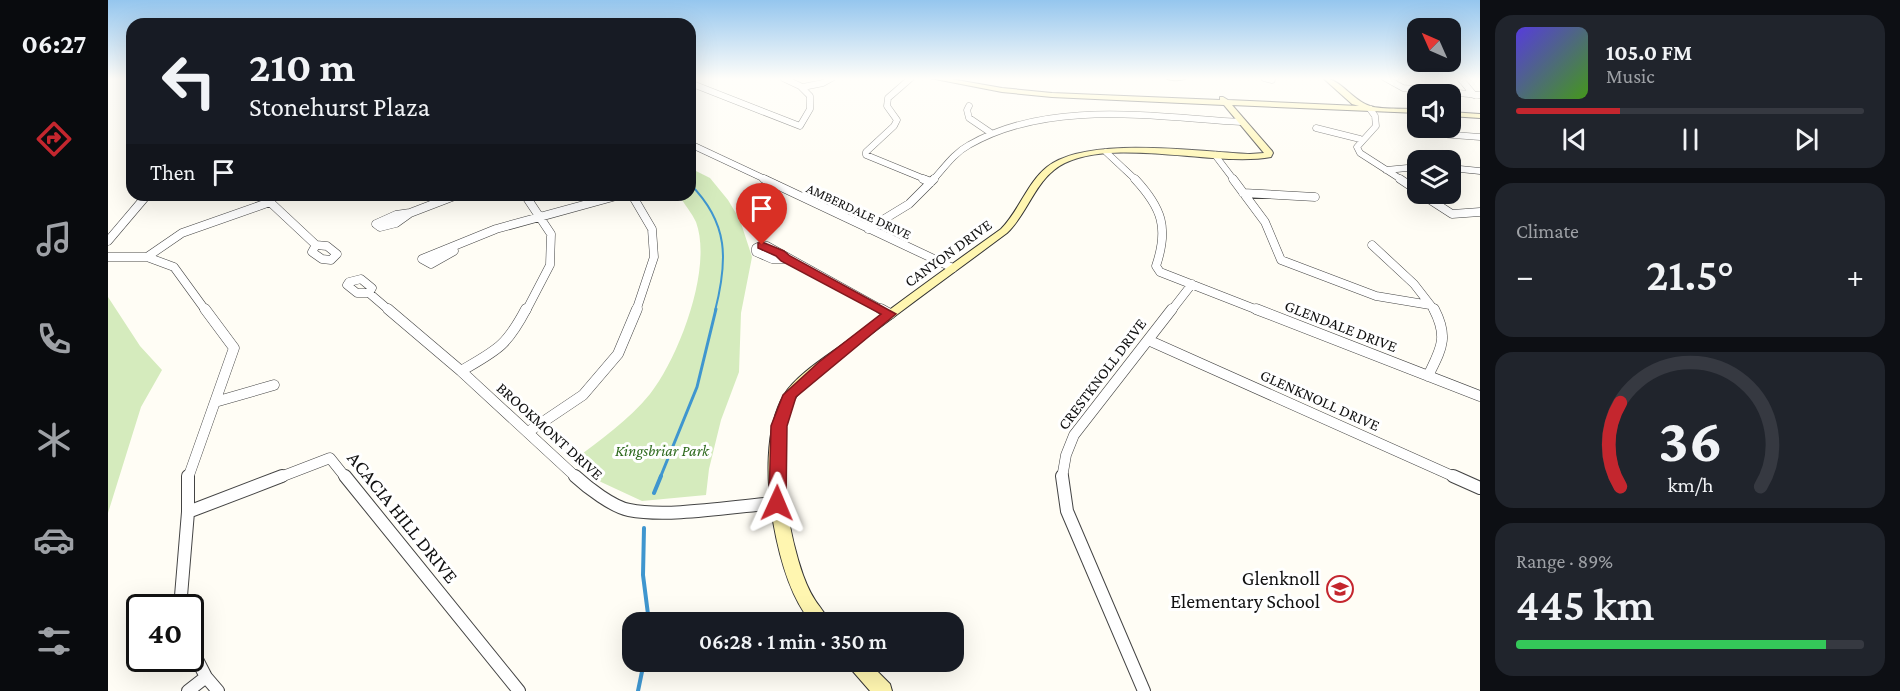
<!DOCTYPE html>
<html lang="en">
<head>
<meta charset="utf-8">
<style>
  :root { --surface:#171b24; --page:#20242c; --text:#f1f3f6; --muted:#9ea1a6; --line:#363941; --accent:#c4262e }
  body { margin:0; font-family:"Crimson Pro",serif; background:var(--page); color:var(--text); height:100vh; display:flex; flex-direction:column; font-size:22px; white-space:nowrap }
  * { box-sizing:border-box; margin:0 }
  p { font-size:20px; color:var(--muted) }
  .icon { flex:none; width:33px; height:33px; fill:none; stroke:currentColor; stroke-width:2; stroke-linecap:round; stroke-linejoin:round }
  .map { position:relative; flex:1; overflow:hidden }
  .details { display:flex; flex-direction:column; gap:15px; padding:15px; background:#0d0f14; width:420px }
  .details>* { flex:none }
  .top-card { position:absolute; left:18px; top:18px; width:570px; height:183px; border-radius:18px; box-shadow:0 6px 24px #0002; background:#171b24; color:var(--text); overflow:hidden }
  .needle { width:39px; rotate:315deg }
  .tools { position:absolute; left:1299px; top:18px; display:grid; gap:12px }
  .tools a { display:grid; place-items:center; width:54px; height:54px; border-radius:12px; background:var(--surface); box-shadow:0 6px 24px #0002; font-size:30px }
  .speed { position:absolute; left:18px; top:594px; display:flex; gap:12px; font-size:30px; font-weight:700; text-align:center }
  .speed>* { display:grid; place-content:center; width:78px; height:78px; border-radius:50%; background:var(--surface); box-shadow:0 6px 24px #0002; line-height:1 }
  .speed .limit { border:3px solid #111; border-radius:9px; background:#fff; color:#111 }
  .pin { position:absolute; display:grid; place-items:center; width:51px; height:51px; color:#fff; margin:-62px -26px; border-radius:50% 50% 50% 0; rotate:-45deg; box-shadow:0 0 6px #0007 }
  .pin .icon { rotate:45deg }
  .me { position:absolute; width:66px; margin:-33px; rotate:1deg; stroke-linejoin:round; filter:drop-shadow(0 0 4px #0008) }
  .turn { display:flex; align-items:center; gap:21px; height:126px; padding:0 24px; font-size:27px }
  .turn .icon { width:78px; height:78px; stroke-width:2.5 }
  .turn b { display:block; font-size:42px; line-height:51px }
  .then { display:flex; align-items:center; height:57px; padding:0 24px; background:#0003; gap:12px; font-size:22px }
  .big { font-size:45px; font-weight:600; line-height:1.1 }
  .details .widget { flex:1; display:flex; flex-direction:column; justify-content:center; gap:9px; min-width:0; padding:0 21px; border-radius:18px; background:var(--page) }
  .details .dial { align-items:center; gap:0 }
  .dial svg { height:156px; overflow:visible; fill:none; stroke:var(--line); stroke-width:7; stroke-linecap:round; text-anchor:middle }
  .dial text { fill:var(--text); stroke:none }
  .song { display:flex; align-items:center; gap:18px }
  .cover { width:72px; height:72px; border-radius:9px; background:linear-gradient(135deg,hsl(250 70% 55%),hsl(100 70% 35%)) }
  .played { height:6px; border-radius:3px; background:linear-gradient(90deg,var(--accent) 30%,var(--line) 30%) }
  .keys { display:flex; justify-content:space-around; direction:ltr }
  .heat { display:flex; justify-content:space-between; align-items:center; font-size:33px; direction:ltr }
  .charge { height:9px; border-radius:4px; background:linear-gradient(90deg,#34c759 89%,var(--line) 0) }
  .trip { position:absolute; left:514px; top:612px; width:342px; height:60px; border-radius:18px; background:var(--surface); box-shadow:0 6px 24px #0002; font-weight:600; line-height:60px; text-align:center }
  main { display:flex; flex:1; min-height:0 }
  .dock { display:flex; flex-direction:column; width:108px; justify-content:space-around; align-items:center; background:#090b0e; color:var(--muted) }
  .dock .icon { width:42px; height:42px }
  .dock .current { color:var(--accent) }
  .dock b { font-size:27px; color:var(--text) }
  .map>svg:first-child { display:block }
  .green { fill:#d5ebbd }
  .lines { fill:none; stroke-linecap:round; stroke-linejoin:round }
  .stream-far2 { stroke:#3f96cf; stroke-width:2 }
  .stream-far1 { stroke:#3f96cf; stroke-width:3 }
  .stream { stroke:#3f96cf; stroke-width:4 }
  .street-far3-casing { stroke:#444; stroke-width:7 }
  .street-far2-casing { stroke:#444; stroke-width:9 }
  .street-far1-casing { stroke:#444; stroke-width:11 }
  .street-casing { stroke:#444; stroke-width:14 }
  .secondary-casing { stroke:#333; stroke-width:2 }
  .street-far3 { stroke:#fff; stroke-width:6 }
  .street-far2 { stroke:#fff; stroke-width:8 }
  .street-far1 { stroke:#fff; stroke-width:10 }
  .street { stroke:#fff; stroke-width:12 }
  .secondary { fill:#fff6b0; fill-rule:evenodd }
  .route { fill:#c4262e; stroke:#7f191e; stroke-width:1.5 }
  .labels { text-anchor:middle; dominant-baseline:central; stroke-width:6; stroke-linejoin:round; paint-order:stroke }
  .far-street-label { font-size:14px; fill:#111; stroke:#fff }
  .street-label { font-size:16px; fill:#111; stroke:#fff }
  .park-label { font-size:16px; font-style:italic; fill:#2f6b1f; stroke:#fff }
  .near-street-label { font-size:20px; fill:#111; stroke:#fff }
  .near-poi-label { font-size:20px; fill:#111; stroke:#fff; text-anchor:end }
</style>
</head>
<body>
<main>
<nav class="dock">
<b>06:27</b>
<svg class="icon current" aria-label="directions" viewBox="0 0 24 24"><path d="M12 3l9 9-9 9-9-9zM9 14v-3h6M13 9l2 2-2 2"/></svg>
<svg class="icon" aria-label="music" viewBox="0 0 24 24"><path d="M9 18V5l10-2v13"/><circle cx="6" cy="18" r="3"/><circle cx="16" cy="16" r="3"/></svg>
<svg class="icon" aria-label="phone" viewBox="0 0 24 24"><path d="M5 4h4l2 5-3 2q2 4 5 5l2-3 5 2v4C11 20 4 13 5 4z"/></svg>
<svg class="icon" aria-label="climate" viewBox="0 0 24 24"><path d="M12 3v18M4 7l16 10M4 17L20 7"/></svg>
<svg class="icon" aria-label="car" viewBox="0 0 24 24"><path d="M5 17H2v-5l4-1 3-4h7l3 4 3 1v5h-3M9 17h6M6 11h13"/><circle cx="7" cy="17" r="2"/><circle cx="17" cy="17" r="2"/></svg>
<svg class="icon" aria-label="filters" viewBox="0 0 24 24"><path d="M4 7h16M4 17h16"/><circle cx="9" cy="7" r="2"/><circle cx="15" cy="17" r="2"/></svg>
</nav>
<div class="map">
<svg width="1372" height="691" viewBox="0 0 1372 691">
  <rect width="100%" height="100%" fill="#fffdf5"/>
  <path class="green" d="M582 168 602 178 620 200 632 220 644 257 633 313 631 372 613 420 601 469 598 495 534 501 493 482 466 460C492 440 521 420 542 394 571 357 605 268 588 222 584 213 576 204 571 195H582Z
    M0 297 32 346 54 370 33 407 0 513Z"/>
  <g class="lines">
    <path class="stream-far2" d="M582 184C621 223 620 260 607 311"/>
    <path class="stream-far1" d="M552 478 589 387 608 309"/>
    <path class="stream" d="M546 493 553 476
      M536 528 535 575 541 622
      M530 691 536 662"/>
    <defs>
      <path id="street-far3" d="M803 78 780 98 779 106 789 120 786 126 758 152V155L819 180
        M1156 78 1164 80
        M1277 78 1295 88 1372 95
        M1352 78 1366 95
        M582 83 692 126 702 109V96L692 86 675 78
        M695 87 715 83 724 78
        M861 106 859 110 861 118 883 133
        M1262 109 1267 116 1268 126 1249 147 1252 153 1294 180
        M1208 128 1252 139
        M1305 132 1372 137
        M582 144 659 180
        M998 152 1028 180
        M1107 155 1126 180
        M1342 168 1372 171
        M1278 170 1310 167
        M825 180C836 168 846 153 861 145 941 99 1046 117 1133 122"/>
      <path id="street-far2" d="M656 179 845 268
        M815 179 823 182
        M1027 179C1054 208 1061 228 1048 266L1052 272 1152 311
        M1125 179 1157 222 1173 260 1268 296 1322 305
        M1292 179 1310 191
        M1135 193 1207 197
        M1313 194 1344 214 1372 212
        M164 195 162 202 208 245
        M417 195 443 234 442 265 418 311
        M524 195 544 229 546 257 528 311
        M302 213 288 223 272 227 268 224 288 215Z
        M302 213 349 195
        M760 229 801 204 826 179
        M0 241 39 195
        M208 245 219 246 229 254 223 260 214 259 204 252Z
        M1264 245 1306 284 1327 311
        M345 248 346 251 323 264 314 259 388 229 512 195
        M0 257H39L66 267 98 311
        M39 257 74 233 162 202
        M678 259H664L648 252V248L654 245 659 246 776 311
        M253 279 264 288 261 293H249L239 285 241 282Z
        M261 293 282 311
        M1063 311 1084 284"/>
      <path id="street-far1" d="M280 309 353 371 469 478
        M773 309 782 314
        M1148 309 1372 396
        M1040 340 1349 478
        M353 371C389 350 398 347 418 309
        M1320 376C1333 349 1341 338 1326 309
        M107 402 166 385
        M420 432 475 395 510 354 529 309
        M80 478 126 348 97 309
        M170 478 222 458 238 478
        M954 478 958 455 966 435 1064 309"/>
      <path id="street" d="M237 476 411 691
        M467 476C480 488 505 507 521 510 561 518 627 506 669 503
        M954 476 959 511 1036 691
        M1345 476 1372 488
        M80 512 174 476
        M72 608 80 512V476
        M82 646 98 677 110 691
        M80 691 98 677"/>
      <path id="secondary" d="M822 78H837L894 88 944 93 1112 100V97H1115L1120 100 1251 106 1244 104 1215 78C1232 78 1245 101 1262 106 1274 110 1296 108 1310 109V113L1124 105 1164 151 1165 153 1163 157C1106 168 992 133 946 170 925 187 918 215 899 233 848 271 797 308 746 347 729 361 700 379 688 397 662 438 680 532 695 575 699 586 704 597 712 607 715 612 719 616 722 622H703C681 595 671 555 665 521 659 484 656 429 676 395 688 375 719 356 738 342 789 304 841 266 893 229 911 211 919 183 939 167 979 135 1092 152 1142 154L1156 153 1116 105 944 97 894 92Z
        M1057 78H1079C1074 81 1062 81 1057 78Z
        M1342 112 1372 114V118L1342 116Z
        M739 662H760L782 684 784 691H762L742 668Z"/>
    </defs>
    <use href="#street-far3" class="street-far3-casing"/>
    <use href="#street-far2" class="street-far2-casing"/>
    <use href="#street-far1" class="street-far1-casing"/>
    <use href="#street" class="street-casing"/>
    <use href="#secondary" class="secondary-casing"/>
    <use href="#street-far3" class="street-far3"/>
    <use href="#street-far2" class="street-far2"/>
    <use href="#street-far1" class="street-far1"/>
    <use href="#street" class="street"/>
    <use href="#secondary" class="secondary"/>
  </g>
  <linearGradient id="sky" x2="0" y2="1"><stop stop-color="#95c6ee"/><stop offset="0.45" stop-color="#fffefa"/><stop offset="1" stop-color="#fffefa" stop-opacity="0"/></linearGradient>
  <rect width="1372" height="175" fill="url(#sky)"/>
  <path class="route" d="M654 242 676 251 682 256 788 314 688 397 679 426 678 503 675 508 669 510 663 508 661 503 663 426 675 395 711 362 773 314 673 261 668 256 650 248V243Z"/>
  <defs>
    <symbol id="school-ring" viewBox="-11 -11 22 22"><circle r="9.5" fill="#fff" stroke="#c4262e" stroke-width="1.5"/><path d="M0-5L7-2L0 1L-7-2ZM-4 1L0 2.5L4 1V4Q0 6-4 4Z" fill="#c4262e"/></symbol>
  </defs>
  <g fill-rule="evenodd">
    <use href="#school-ring" x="1217" y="574" width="30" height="30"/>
  </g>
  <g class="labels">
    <g class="far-street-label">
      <text transform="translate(751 211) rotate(25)">AMBERDALE DRIVE</text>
    </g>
    <g class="street-label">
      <text transform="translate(840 253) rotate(-36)">CANYON DRIVE</text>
      <text transform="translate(1233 326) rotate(21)">GLENDALE DRIVE</text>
      <text transform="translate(994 374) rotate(-53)">CRESTKNOLL DRIVE</text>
      <text transform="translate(1212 400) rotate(24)">GLENKNOLL DRIVE</text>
      <text transform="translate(442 431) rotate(42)">BROOKMONT DRIVE</text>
    </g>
    <g class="park-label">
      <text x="554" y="450">Kingsbriar Park</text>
    </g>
    <g class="near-street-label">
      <text transform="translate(295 517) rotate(51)">ACACIA HILL DRIVE</text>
    </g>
    <g class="near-poi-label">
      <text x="1212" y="578">Glenknoll<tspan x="1212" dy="23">Elementary School</tspan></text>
    </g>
  </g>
</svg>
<div class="tools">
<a><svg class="needle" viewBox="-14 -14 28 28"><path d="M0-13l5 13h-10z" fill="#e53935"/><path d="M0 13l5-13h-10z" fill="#9ea1a6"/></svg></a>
<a><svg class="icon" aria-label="sound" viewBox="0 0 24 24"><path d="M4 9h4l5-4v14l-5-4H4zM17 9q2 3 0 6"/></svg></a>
<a><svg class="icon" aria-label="layers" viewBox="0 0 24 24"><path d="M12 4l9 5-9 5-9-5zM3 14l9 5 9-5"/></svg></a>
</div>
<div class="speed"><div class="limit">40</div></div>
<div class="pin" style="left:654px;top:245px;background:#d93025"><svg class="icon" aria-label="arrive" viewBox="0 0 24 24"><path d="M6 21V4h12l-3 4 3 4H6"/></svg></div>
<svg class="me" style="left:669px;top:503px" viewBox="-20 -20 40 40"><path d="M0-17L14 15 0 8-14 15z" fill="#c4262e" stroke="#fff" stroke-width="4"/></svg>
<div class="trip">06:28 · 1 min · 350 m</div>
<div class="top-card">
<div class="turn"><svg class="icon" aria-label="left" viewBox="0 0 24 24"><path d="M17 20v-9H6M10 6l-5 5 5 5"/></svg><div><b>210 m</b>Stonehurst Plaza</div></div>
<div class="then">Then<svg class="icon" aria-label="arrive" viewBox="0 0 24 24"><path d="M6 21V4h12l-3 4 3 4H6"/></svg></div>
</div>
</div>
<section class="details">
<div class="widget">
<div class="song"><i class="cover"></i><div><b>105.0 FM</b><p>Music</p></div></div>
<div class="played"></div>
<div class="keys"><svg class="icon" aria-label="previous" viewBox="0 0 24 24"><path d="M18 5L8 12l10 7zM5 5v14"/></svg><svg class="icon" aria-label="pause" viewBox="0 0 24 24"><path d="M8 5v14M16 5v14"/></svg><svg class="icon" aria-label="next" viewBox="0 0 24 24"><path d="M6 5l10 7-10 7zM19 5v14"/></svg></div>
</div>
<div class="widget"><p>Climate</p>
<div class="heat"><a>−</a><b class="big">21.5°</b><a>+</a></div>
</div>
<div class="widget dial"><svg viewBox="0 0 100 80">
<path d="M14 69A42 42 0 1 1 86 69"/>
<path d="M14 69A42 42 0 0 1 14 26" stroke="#c4262e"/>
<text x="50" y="56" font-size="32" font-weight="700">36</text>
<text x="50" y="72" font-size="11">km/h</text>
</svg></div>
<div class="widget"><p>Range · 89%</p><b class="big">445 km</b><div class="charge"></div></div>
</section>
</main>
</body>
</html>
